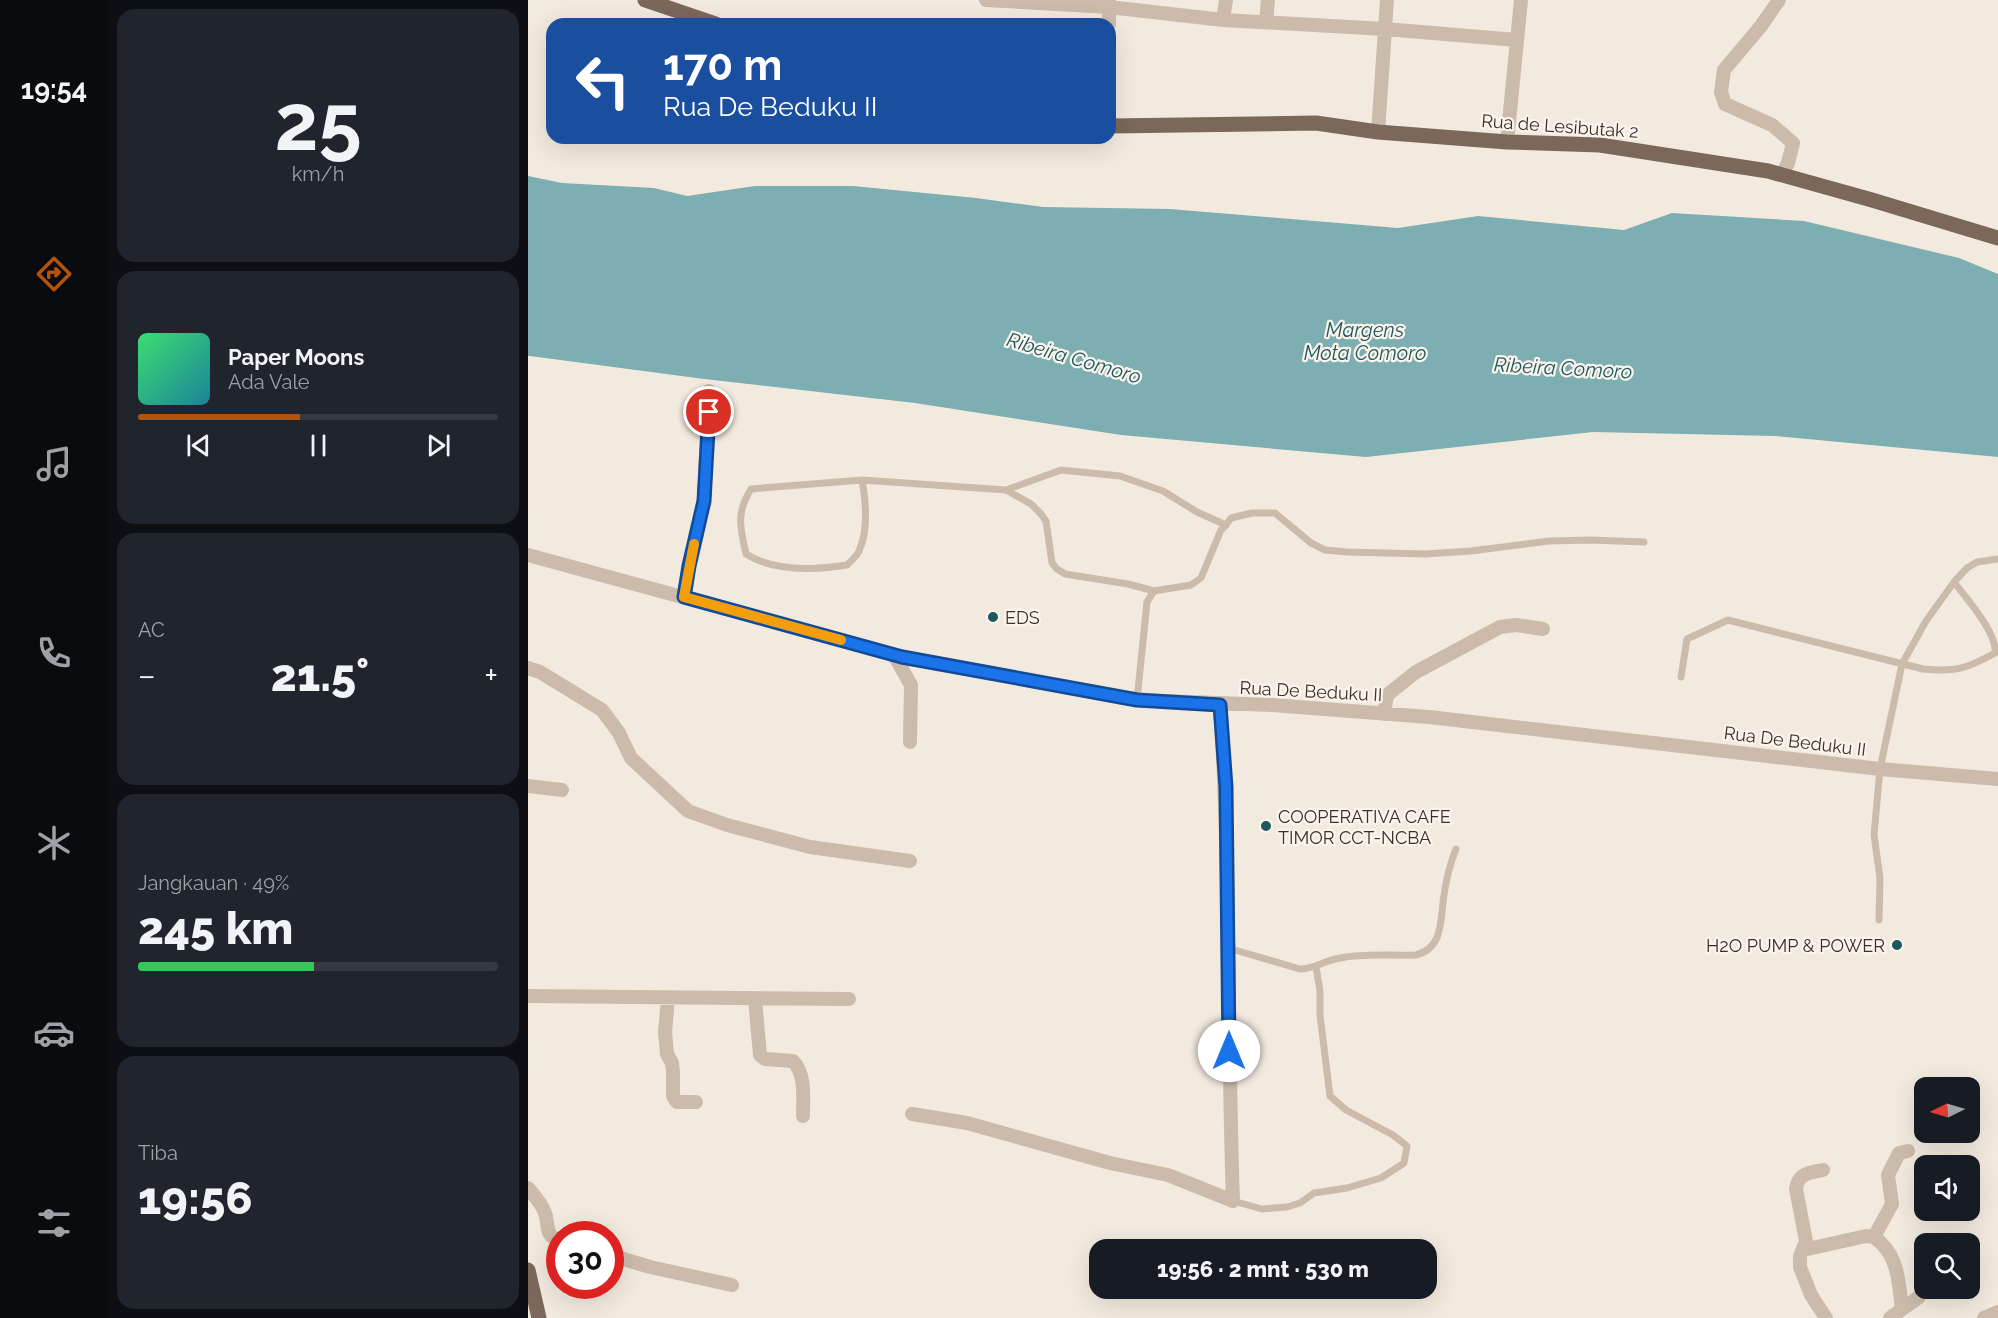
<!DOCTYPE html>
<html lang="id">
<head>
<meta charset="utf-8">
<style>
  :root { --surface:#171b24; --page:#20242c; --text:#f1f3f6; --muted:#9ea1a6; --line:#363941; --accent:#b45309 }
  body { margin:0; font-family:Raleway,sans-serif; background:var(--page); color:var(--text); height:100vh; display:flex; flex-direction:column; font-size:22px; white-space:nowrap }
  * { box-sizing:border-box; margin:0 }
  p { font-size:20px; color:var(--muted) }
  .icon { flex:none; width:33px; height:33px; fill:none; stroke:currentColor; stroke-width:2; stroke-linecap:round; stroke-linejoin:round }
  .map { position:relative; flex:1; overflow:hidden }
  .side { display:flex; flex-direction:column; gap:9px; padding:9px; background:#0d0f14; width:420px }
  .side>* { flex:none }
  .hud { position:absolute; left:18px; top:18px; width:570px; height:126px; border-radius:18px; box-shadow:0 6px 24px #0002; background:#1a4fa0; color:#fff; overflow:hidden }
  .needle { width:39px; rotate:265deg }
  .controls { position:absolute; left:1386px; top:1077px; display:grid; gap:12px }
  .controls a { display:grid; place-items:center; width:66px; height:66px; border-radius:12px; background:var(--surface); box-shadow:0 6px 24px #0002; font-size:30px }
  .speed { position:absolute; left:18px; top:1221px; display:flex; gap:12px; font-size:30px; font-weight:700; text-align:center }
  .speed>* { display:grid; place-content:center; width:78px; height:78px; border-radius:50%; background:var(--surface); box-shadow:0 6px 24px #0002; line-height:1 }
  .speed .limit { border:9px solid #d22; background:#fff; color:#111 }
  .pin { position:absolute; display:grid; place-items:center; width:51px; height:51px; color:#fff; margin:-26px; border:3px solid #fff; border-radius:50%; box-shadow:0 2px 6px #0007 }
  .me { position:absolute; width:66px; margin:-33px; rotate:0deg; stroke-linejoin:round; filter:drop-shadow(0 0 4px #0008) }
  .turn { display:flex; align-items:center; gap:21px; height:126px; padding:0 18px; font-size:27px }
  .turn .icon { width:78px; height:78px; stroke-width:2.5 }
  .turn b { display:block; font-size:42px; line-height:51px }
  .big { font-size:45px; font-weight:800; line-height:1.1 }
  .side .tile { flex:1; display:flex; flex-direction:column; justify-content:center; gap:9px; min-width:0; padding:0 21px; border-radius:18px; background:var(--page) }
  .side .dial { align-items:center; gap:0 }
  .dial b { font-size:78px; line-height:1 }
  .song { display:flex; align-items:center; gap:18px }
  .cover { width:72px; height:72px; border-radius:9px; background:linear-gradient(135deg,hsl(140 70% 55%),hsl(190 70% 35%)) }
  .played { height:6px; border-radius:3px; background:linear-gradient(90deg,var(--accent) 45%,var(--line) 45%) }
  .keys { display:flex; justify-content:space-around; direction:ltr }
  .heat { display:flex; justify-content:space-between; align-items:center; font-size:33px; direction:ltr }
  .charge { height:9px; border-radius:4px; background:linear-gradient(90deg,#34c759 49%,var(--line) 0) }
  .trip { position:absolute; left:561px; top:1239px; width:348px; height:60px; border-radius:18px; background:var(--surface); box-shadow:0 6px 24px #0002; font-weight:800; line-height:60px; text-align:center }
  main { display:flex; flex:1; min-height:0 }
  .menu { display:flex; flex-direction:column; width:108px; justify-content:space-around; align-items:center; background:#090b0e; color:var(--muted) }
  .menu .icon { width:42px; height:42px }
  .menu .on { color:var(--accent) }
  .menu b { font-size:27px; color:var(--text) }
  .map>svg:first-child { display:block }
  .water { fill:#7daeb2 }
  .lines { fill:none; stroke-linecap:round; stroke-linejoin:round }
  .service { stroke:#cba; stroke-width:7 }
  .minor { stroke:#cba; stroke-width:14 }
  .primary { stroke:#7c675b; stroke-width:15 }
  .route-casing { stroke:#114b97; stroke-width:15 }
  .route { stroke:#1a73e8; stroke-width:10 }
  .slow { stroke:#f59e0b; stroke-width:10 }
  .poi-dot { fill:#1e575d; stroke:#fbf4ec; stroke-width:2 }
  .labels { text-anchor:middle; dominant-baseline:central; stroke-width:4.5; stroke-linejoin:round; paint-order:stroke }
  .street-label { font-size:18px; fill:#3a2f2a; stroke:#fbf4ec }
  .poi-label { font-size:18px; fill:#3a2f2a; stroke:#fbf4ec; text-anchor:start }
  .water-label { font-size:20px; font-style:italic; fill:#1e575d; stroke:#fbf4ec }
</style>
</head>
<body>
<main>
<nav class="menu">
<b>19:54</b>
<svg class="icon on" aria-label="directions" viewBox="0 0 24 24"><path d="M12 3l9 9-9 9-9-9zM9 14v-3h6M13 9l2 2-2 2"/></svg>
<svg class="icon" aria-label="music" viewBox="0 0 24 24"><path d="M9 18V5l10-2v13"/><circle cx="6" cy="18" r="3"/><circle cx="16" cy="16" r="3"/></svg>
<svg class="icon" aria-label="phone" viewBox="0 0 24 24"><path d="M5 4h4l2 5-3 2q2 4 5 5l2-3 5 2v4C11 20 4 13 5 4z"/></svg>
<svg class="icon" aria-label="climate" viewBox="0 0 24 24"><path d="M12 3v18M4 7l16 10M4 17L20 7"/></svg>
<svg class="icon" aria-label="car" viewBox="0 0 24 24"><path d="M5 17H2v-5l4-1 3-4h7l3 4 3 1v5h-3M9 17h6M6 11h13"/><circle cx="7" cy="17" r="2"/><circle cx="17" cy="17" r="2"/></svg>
<svg class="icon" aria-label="filters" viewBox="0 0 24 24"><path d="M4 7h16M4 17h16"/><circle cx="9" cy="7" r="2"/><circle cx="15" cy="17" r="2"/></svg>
</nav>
<section class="side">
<div class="tile dial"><b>25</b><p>km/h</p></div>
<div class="tile">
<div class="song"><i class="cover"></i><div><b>Paper Moons</b><p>Ada Vale</p></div></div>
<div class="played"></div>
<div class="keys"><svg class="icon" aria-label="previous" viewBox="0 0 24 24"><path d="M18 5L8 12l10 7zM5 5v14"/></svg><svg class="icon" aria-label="pause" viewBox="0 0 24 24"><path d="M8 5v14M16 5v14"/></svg><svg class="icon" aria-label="next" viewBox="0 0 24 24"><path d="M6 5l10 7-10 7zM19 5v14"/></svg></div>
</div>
<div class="tile"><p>AC</p>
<div class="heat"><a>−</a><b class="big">21.5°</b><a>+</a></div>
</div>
<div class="tile"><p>Jangkauan · 49%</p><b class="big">245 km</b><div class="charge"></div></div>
<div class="tile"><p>Tiba</p><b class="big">19:56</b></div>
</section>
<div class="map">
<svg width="1470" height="1318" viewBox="0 0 1470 1318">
  <rect width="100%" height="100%" fill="#f3eadf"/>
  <path class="water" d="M0 176 34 183 126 188 159 196 227 186H325L448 198 515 207 642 209 870 228 950 216 1096 230 1144 213 1276 221 1431 258 1470 274V457L1247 436 1065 432 838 457 593 435 387 403 176 379 2 356H0Z"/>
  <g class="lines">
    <path class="service" d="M334 480C338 502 341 529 331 551 329 556 323 561 319 565 287 570 246 572 218 554 212 527 208 513 223 489L334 480 478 490 503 504 513 514 518 521 524 563 529 569 537 574 600 584 626 591
      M478 490 533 470 592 476 635 491 669 512 698 525
      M1153 677 1159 639 1200 620 1395 669C1428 672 1438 669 1467 653 1470 634 1438 598 1426 582
      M609 700 619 602 626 591 663 585 673 578 693 530 698 525 703 518 724 513H747L783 543 797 550 819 552 897 554 943 551 1021 541 1062 540 1116 542
      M1351 920 1352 878 1346 835 1352 769 1374 664 1398 621 1426 582 1439 568 1449 562 1470 559
      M700 948 772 969C787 969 797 960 812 958 837 953 863 956 888 955 916 948 912 919 916 895 918 880 922 864 928 849
      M705 1201 734 1209 759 1207 772 1203 786 1193 819 1188 853 1178 876 1163 879 1146 865 1135 818 1110 802 1096 792 1015V991L788 967"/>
    <path class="minor" d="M458 0 581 7 695 20 857 29 989 40
      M1251 0 1233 26 1196 70 1193 92 1197 104 1244 125 1265 143 1260 163 1254 175
      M695 20 698 0
      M738 22 740 0
      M581 24V0
      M850 132 859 0
      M979 142 993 0
      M0 555 374 657 609 700 744 705 901 717 1352 769 1470 779
      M156 597 161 566 176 501 181 391
      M366 655 383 685 382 742
      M0 668 12 672 74 710 91 733 103 758 160 811 199 825 282 847 382 861
      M856 714 859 695 888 672 972 627 988 625 1015 629
      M0 786 34 790
      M0 996 321 999
      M140 999 137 1032 139 1054 144 1063 145 1072V1096L149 1102H168
      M227 999 232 1055 237 1059 265 1061C278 1074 275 1099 275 1116
      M384 1114 439 1123 582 1163 640 1175 705 1201C699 1036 703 870 692 705
      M1295 1170C1281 1173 1270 1173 1268 1189L1278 1241 1272 1256V1267L1283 1295 1298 1318
      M0 1188C6 1195 14 1204 17 1213 21 1224 16 1237 32 1240
      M1346 1237 1364 1204 1360 1175 1371 1153 1380 1151
      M1275 1250 1338 1236 1346 1237C1371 1255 1370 1280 1374 1308
      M82 1255 122 1267 204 1285
      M1362 1318 1391 1297
      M1456 1318 1470 1312"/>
    <path class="primary" d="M117 0 188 24
      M582 126 788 123 850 132 979 142 1072 145 1240 171 1344 200 1470 238
      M0 1270 11 1318"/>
  </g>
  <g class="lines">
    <defs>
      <path id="route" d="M181 412 176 501 161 566 156 597 374 657 609 700 692 705 698 787 701 1051"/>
    </defs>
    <use href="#route" class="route-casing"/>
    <use href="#route" class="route"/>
    <path class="slow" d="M166 544 156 597 313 640"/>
  </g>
  <g class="poi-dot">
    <circle cx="465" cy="617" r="6"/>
    <circle cx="738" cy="826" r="6"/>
    <circle cx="1369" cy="945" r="6"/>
  </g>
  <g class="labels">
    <g class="street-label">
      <text transform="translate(1032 126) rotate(4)">Rua de Lesibutak 2</text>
      <text transform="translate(783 691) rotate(3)">Rua De Beduku II</text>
      <text transform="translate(1267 741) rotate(7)">Rua De Beduku II</text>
    </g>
    <g class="poi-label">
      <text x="477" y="617">EDS</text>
      <text x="750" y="816">COOPERATIVA CAFE<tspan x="750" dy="21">TIMOR CCT-NCBA</tspan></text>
      <text x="1357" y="945" text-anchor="end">H2O PUMP &amp; POWER</text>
    </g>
    <g class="water-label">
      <text x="837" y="330">Margens<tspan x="837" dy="23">Mota Comoro</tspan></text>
      <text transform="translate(546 358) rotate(16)">Ribeira Comoro</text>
      <text transform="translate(1035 368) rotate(3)">Ribeira Comoro</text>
    </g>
  </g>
</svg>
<div class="controls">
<a><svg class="needle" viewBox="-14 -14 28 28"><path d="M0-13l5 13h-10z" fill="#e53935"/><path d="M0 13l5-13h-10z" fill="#9ea1a6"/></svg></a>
<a><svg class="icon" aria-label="sound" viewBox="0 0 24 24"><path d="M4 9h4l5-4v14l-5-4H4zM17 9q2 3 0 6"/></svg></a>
<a><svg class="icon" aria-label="search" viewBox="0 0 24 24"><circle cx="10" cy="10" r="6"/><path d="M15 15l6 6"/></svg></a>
</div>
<div class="speed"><div class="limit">30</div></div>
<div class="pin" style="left:181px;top:412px;background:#d93025"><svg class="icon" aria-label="arrive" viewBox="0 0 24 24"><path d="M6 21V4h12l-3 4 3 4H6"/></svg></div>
<svg class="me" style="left:701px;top:1051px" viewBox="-20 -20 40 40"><circle r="19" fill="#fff"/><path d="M0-13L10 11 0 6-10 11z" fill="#1a73e8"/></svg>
<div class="trip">19:56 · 2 mnt · 530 m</div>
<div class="hud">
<div class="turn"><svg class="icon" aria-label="left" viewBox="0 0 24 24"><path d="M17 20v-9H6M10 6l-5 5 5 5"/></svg><div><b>170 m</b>Rua De Beduku II</div></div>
</div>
</div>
</main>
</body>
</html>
